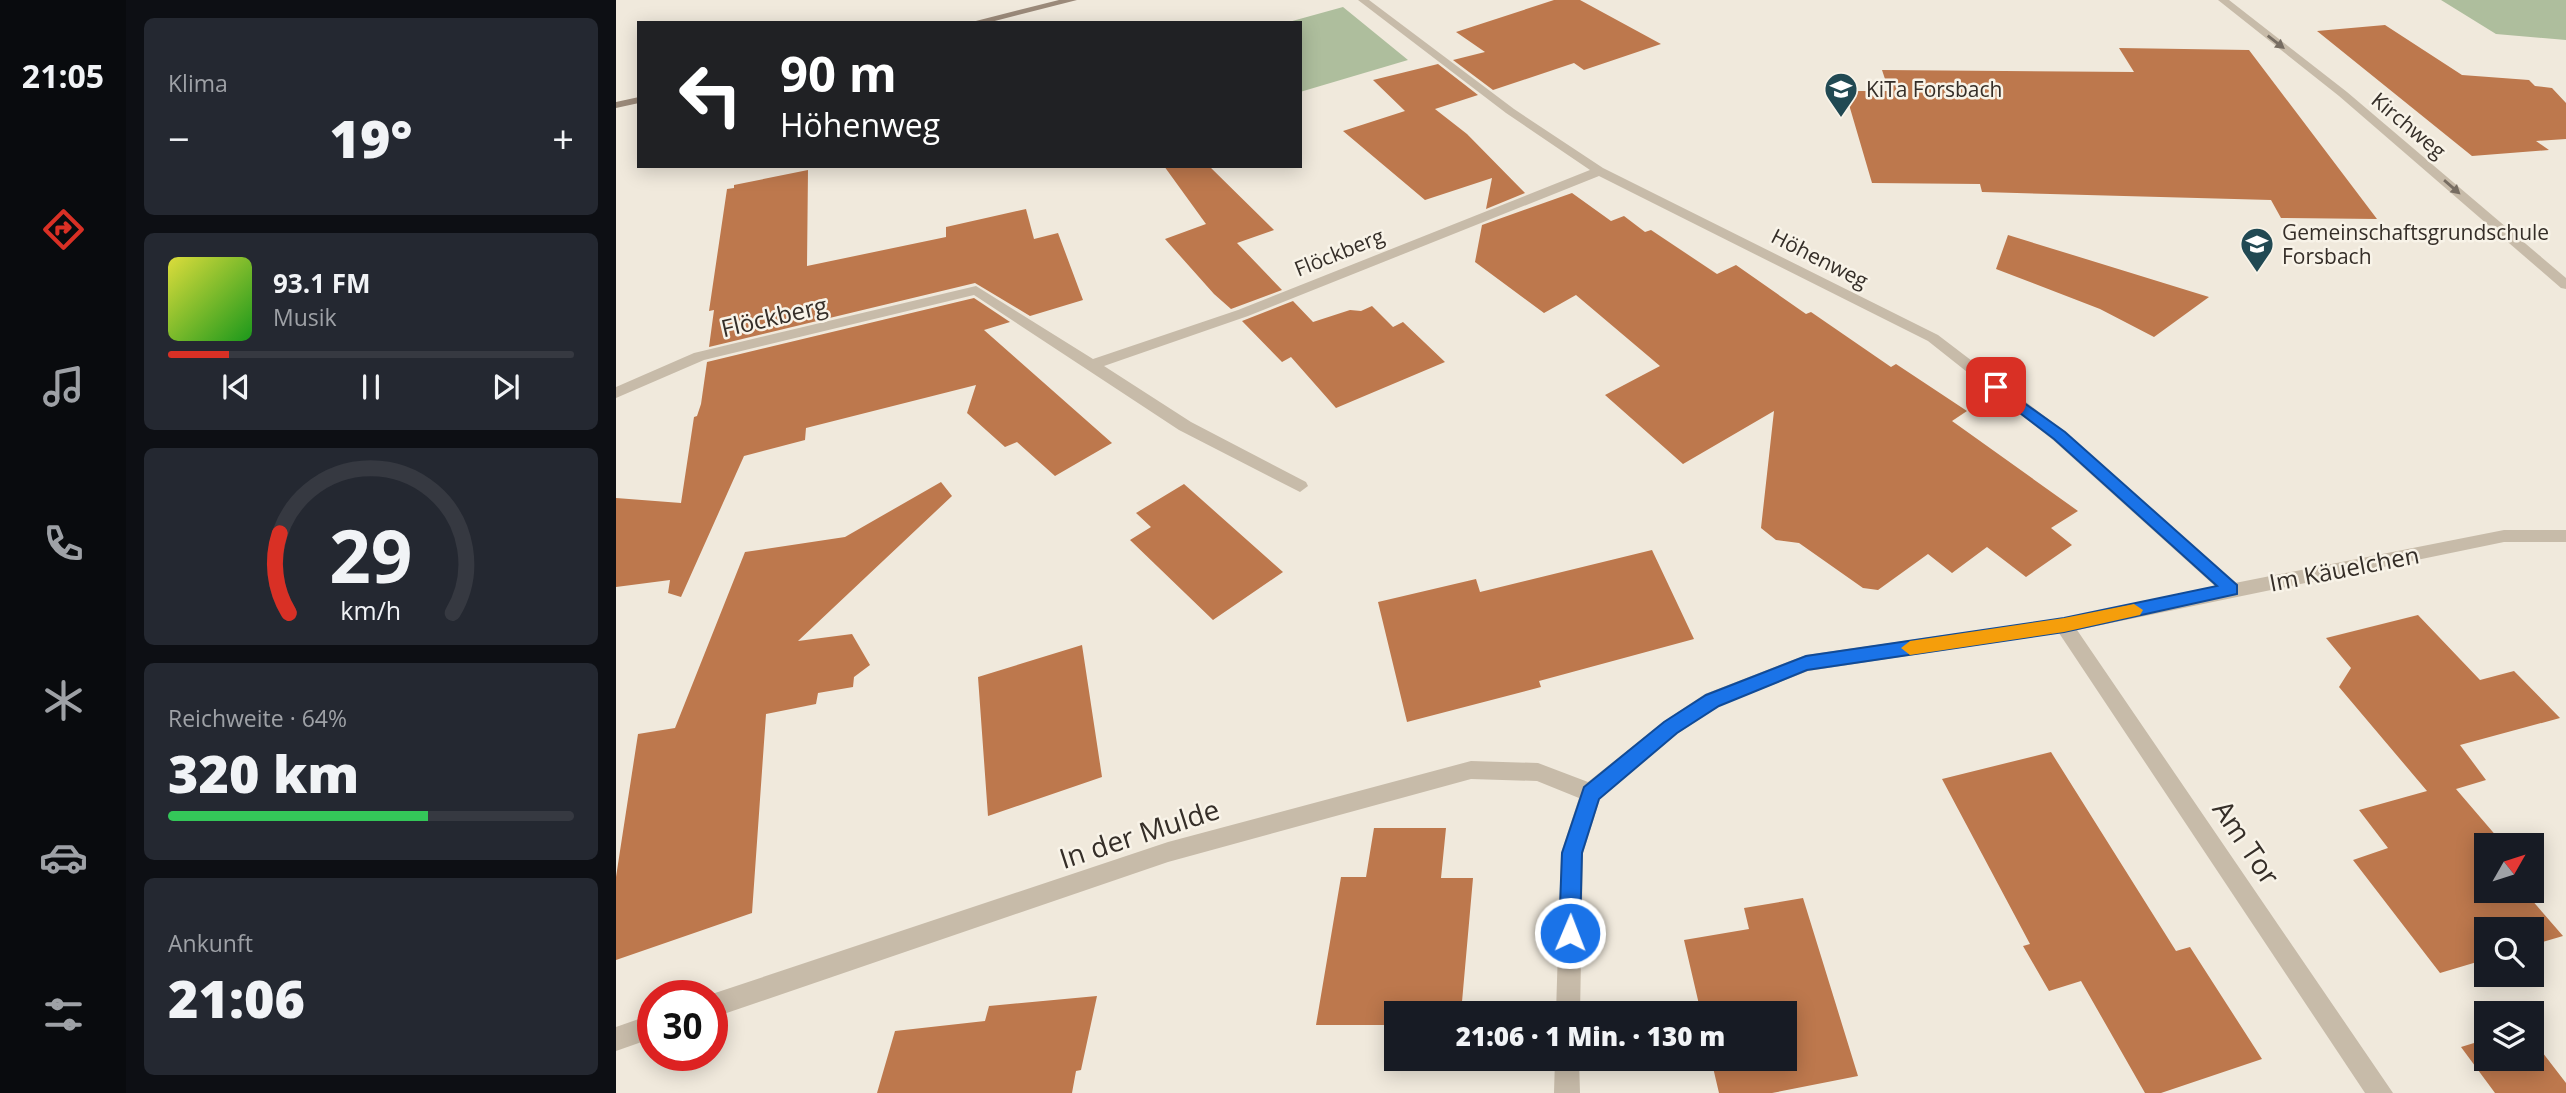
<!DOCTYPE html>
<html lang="de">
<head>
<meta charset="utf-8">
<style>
  :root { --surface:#171b24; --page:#242831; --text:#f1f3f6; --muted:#9ea1a6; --line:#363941; --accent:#d93025 }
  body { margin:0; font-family:"Open Sans",sans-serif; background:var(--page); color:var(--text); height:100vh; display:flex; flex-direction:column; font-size:26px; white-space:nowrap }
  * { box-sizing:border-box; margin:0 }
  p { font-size:23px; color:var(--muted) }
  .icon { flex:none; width:38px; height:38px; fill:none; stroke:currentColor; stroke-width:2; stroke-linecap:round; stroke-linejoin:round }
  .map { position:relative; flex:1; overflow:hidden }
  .details { display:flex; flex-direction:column; gap:18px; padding:18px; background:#0d0f14; width:490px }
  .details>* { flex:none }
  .guide { position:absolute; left:21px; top:21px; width:665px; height:147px; border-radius:0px; box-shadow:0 4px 18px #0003; background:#202124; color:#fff; overflow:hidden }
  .needle { width:46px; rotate:51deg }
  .buttons { position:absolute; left:1858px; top:833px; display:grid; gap:14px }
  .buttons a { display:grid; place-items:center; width:70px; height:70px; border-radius:0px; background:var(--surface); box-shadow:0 4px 18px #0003; font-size:35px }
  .speed { position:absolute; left:21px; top:980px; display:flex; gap:14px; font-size:35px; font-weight:700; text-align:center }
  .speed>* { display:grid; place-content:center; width:91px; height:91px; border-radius:50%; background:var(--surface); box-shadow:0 4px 18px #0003; line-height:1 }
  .speed .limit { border:10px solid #d22; background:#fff; color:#111 }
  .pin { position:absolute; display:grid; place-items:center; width:60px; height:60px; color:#fff; margin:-30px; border-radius:14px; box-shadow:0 4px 10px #0006 }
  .me { position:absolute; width:77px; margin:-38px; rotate:1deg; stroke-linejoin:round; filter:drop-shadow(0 0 5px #0008) }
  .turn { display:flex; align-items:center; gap:24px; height:147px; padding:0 28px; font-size:32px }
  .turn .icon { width:91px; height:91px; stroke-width:2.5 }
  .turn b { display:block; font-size:49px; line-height:60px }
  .big { font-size:52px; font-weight:800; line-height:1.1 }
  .details .tile { flex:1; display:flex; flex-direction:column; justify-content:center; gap:10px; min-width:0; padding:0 24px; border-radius:10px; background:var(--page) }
  .details .dial { align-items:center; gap:0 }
  .dial svg { height:182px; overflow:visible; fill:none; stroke:var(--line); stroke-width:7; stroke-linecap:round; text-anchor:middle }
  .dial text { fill:var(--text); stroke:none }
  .song { display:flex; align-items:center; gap:21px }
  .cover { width:84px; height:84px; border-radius:10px; background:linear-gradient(135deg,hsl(60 70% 55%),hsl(120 70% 35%)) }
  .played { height:7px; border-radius:4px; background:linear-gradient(90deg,var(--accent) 15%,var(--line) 15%) }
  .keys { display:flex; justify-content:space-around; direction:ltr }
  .heat { display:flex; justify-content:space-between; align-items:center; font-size:38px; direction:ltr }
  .charge { height:10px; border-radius:5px; background:linear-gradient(90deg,#34c759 64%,var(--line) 0) }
  .trip { position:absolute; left:768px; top:1001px; width:413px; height:70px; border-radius:0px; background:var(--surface); box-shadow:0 4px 18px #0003; font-weight:800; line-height:70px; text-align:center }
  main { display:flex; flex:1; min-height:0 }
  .tab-bar { display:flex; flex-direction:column; width:126px; justify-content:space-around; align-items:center; background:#090b0e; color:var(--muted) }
  .tab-bar .icon { width:49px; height:49px }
  .tab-bar .on { color:var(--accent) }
  .tab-bar b { font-size:32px; color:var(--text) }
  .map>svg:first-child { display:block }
  .green { fill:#aebe9d }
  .building { fill:#bd784d }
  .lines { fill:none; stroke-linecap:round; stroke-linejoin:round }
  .minor { fill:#c7bba9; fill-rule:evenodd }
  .secondary { fill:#9b8a7a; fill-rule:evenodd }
  .oneway { fill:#776d62 }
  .route { fill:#1a73e8; stroke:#114b97; stroke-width:2 }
  .slow { fill:#f59e0b }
  .labels { text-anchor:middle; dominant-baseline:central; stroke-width:5; stroke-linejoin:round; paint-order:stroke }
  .far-poi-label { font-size:21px; fill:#352e28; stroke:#f8f3e8; text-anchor:start }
  .far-street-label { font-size:21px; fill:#352e28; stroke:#f8f3e8 }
  .street-label { font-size:24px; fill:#352e28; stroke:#f8f3e8 }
  .near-street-label { font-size:28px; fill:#352e28; stroke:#f8f3e8 }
</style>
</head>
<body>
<main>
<nav class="tab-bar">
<b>21:05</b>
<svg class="icon on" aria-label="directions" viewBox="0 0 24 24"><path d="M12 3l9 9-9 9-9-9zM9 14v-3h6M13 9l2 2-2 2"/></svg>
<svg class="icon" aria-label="music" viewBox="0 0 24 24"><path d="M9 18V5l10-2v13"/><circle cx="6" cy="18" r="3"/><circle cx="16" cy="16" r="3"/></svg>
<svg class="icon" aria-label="phone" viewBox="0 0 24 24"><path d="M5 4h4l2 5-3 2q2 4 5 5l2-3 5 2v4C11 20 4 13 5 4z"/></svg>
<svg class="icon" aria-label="climate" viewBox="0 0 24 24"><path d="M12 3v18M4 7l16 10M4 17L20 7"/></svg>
<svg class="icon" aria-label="car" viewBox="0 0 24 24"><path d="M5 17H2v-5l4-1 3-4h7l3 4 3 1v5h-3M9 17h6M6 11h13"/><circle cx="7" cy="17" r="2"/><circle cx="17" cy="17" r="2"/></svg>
<svg class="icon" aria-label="filters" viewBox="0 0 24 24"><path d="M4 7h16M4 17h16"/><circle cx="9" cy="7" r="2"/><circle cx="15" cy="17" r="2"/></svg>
</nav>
<section class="details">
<div class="tile"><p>Klima</p>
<div class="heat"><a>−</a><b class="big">19°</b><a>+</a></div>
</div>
<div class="tile">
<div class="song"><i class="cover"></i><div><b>93.1 FM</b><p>Musik</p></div></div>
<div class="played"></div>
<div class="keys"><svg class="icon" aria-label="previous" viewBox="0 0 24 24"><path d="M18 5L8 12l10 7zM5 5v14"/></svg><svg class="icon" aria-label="pause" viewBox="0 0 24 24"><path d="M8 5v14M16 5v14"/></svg><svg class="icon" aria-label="next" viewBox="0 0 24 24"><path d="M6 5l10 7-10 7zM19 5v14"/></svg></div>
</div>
<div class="tile dial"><svg viewBox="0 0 100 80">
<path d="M14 69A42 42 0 1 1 86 69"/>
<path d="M14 69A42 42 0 0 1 10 34" stroke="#d93025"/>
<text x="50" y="56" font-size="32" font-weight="700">29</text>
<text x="50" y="72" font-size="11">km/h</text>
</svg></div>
<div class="tile"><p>Reichweite · 64%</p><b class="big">320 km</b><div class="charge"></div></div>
<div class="tile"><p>Ankunft</p><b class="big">21:06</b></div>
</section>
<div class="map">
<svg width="1950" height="1093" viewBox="0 0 1950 1093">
  <rect width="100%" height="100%" fill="#f0e9dc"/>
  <path class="green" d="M1825 0H1950V40L1880 34Z
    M727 7 792 60 684 92V23H669Z"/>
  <path class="building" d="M938 0H964L1045 44 968 70 958 63 877 90 837 60 869 52 840 32Z
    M1769 25 1846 75 1913 80 1919 86 1936 88 1950 103V139L1920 141 1933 150 1856 156 1701 31Z
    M1503 48 1633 50 1761 219 1665 218 1655 200 1366 192 1364 184 1256 183 1229 91H1273L1266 70 1518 72Z
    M822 64 862 95 819 109 851 134 909 193 870 209 876 178 809 200 727 131 789 111 757 80Z
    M548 166H593L658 230 621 243 666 290 615 309 598 294 549 239 590 224Z
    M192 170 191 266 330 237V227L410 209 418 239 442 233 467 300 414 316 359 283 93 347 98 310 93 311 111 189 118 188V185Z
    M956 193 995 221 1008 216 1029 232 1035 230 1101 274 1120 265 1190 314 1195 312 1275 367 1280 364 1351 411 1336 421 1462 511 1435 528 1456 545 1410 577 1371 547 1336 573 1312 554 1262 590 1247 588 1183 543 1160 540 1145 528 1158 411 1067 464 989 395 1044 366 960 295 928 313 859 262 866 225Z
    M1392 235 1593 297 1538 337 1484 309 1380 269Z
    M358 298 394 322 368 330 496 443 439 476 401 442 389 447 351 413 360 385 190 428 189 440 128 456 65 597 52 593 54 580 0 587V498L65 503 78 417 81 416 85 404 91 362Z
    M677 301 697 322 734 310 745 311 756 306 777 327 787 322 829 362 720 408 675 357 666 362 626 321Z
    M325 482 336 496 182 641 236 634 254 665 238 677 237 687 202 693 200 704 150 714 136 913 0 960V877L22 734 59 728 129 552 229 537Z
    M568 484 667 572 597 620 514 540 535 527 520 513Z
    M1036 550 1078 639 923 681 925 687 791 722 762 602 860 579 864 592Z
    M1802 615 1864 680 1898 671 1944 718 1844 745 1870 780 1840 789 1888 845H1868L1871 849V891H1908L1947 936 1916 945V929H1871V959L1824 973 1737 860 1772 848 1743 810 1811 791 1723 687 1735 668 1710 638Z
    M466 645 486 777 372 816 362 677Z
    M1435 752 1560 951 1574 947 1646 1059 1545 1093H1529L1465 981 1433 991 1407 946 1414 944 1326 779Z
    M758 828H830L825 878H857L845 1013H780V1025H700L725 877H750Z
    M1187 898 1242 1076 1156 1093H1103L1095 1059H1169V1013H1085L1068 940 1133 929 1128 908Z
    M481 996 465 1070 460 1071 456 1093H261L279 1031 369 1021 373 1006Z
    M1871 1039V1059H1916V1039L1950 1083V1093H1879L1845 1047Z"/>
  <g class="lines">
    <path class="minor" d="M742 0H753L898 109 987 168 1322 335 1449 432 1619 583 1888 530H1950V542H1888L1461 630 1777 1093H1749L1443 633 1192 671 1103 706 1061 734 984 799 967 853 964 1013H940L945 853 963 798 921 781 855 779 552 862 96 1018V996H92L96 994 552 842 855 761 922 763 972 782 1047 722 1089 694 1190 655 1448 618 1600 587 1437 440 1312 341 983 176 632 316 488 366 575 422 690 482 692 486 684 492 563 430 358 295 88 360 0 398V387L78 353 360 286 477 359 622 310 974 170 890 113Z
      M1602 0H1613L1731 92 1950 278V289L1945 288 1723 96Z
      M37 1014V1038L0 1051V1027Z
      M939 1059H963L964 1093H938Z"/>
    <path class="secondary" d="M443 0H461L371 23H352Z
      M23 97V103L0 108V102Z"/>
  </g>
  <defs><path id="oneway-solid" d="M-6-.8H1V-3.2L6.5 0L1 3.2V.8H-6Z" transform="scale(1.75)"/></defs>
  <g class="oneway">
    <use href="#oneway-solid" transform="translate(1660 42) rotate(38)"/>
    <use href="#oneway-solid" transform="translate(1836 187) rotate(41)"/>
  </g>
  <path class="route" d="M1380 383 1449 432 1621 585V594L1448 632 1191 670 1103 706 1061 733 983 799 966 853 964 933 961 940 954 943 947 940 943 933 946 853 968 787 1048 722 1090 695 1190 656 1448 618 1601 586 1438 439 1375 391V384Z"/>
  <path class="slow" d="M1518 604 1527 610 1524 615 1448 632 1294 655 1285 648 1294 641 1448 618Z"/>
  <defs>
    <symbol id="school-pin" viewBox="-11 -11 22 30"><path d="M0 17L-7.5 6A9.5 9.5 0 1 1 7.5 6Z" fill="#214953" stroke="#f8f3e8"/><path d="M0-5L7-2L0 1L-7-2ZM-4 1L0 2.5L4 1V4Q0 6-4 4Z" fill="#fff"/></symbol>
  </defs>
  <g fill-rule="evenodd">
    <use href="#school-pin" x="1206" y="70" width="38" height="52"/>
    <use href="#school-pin" x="1622" y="225" width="38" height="52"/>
  </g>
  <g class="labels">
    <g class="far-poi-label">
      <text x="1250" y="89">KiTa Forsbach</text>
      <text x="1666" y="232">Gemeinschaftsgrundschule<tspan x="1666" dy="24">Forsbach</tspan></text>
    </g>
    <g class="far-street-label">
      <text transform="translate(1793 125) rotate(40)">Kirchweg</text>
      <text transform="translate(723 252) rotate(-22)">Flöckberg</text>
      <text transform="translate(1204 258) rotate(27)">Höhenweg</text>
    </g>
    <g class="street-label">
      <text transform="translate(158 316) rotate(-13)">Flöckberg</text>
      <text transform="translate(1728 568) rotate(-11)">Im Käuelchen</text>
    </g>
    <g class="near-street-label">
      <text transform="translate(523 833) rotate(-18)">In der Mulde</text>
      <text transform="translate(1631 842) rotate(56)">Am Tor</text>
    </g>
  </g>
</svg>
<div class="buttons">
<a><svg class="needle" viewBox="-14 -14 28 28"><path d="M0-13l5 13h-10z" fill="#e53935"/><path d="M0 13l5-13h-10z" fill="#9ea1a6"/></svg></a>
<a><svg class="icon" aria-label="search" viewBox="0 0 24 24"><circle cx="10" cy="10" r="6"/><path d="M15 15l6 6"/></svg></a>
<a><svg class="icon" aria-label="layers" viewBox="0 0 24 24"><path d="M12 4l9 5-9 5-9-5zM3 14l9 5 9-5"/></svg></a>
</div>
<div class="speed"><div class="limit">30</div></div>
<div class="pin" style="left:1380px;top:387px;background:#d93025"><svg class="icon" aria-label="arrive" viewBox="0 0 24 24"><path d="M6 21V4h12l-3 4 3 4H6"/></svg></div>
<svg class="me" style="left:954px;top:933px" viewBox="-20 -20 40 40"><circle r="17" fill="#1a73e8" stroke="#fff" stroke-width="3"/><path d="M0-11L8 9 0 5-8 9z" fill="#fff"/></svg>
<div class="trip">21:06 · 1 Min. · 130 m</div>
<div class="guide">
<div class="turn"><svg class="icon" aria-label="left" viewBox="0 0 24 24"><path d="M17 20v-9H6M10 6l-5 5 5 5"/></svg><div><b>90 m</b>Höhenweg</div></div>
</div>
</div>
</main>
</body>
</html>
